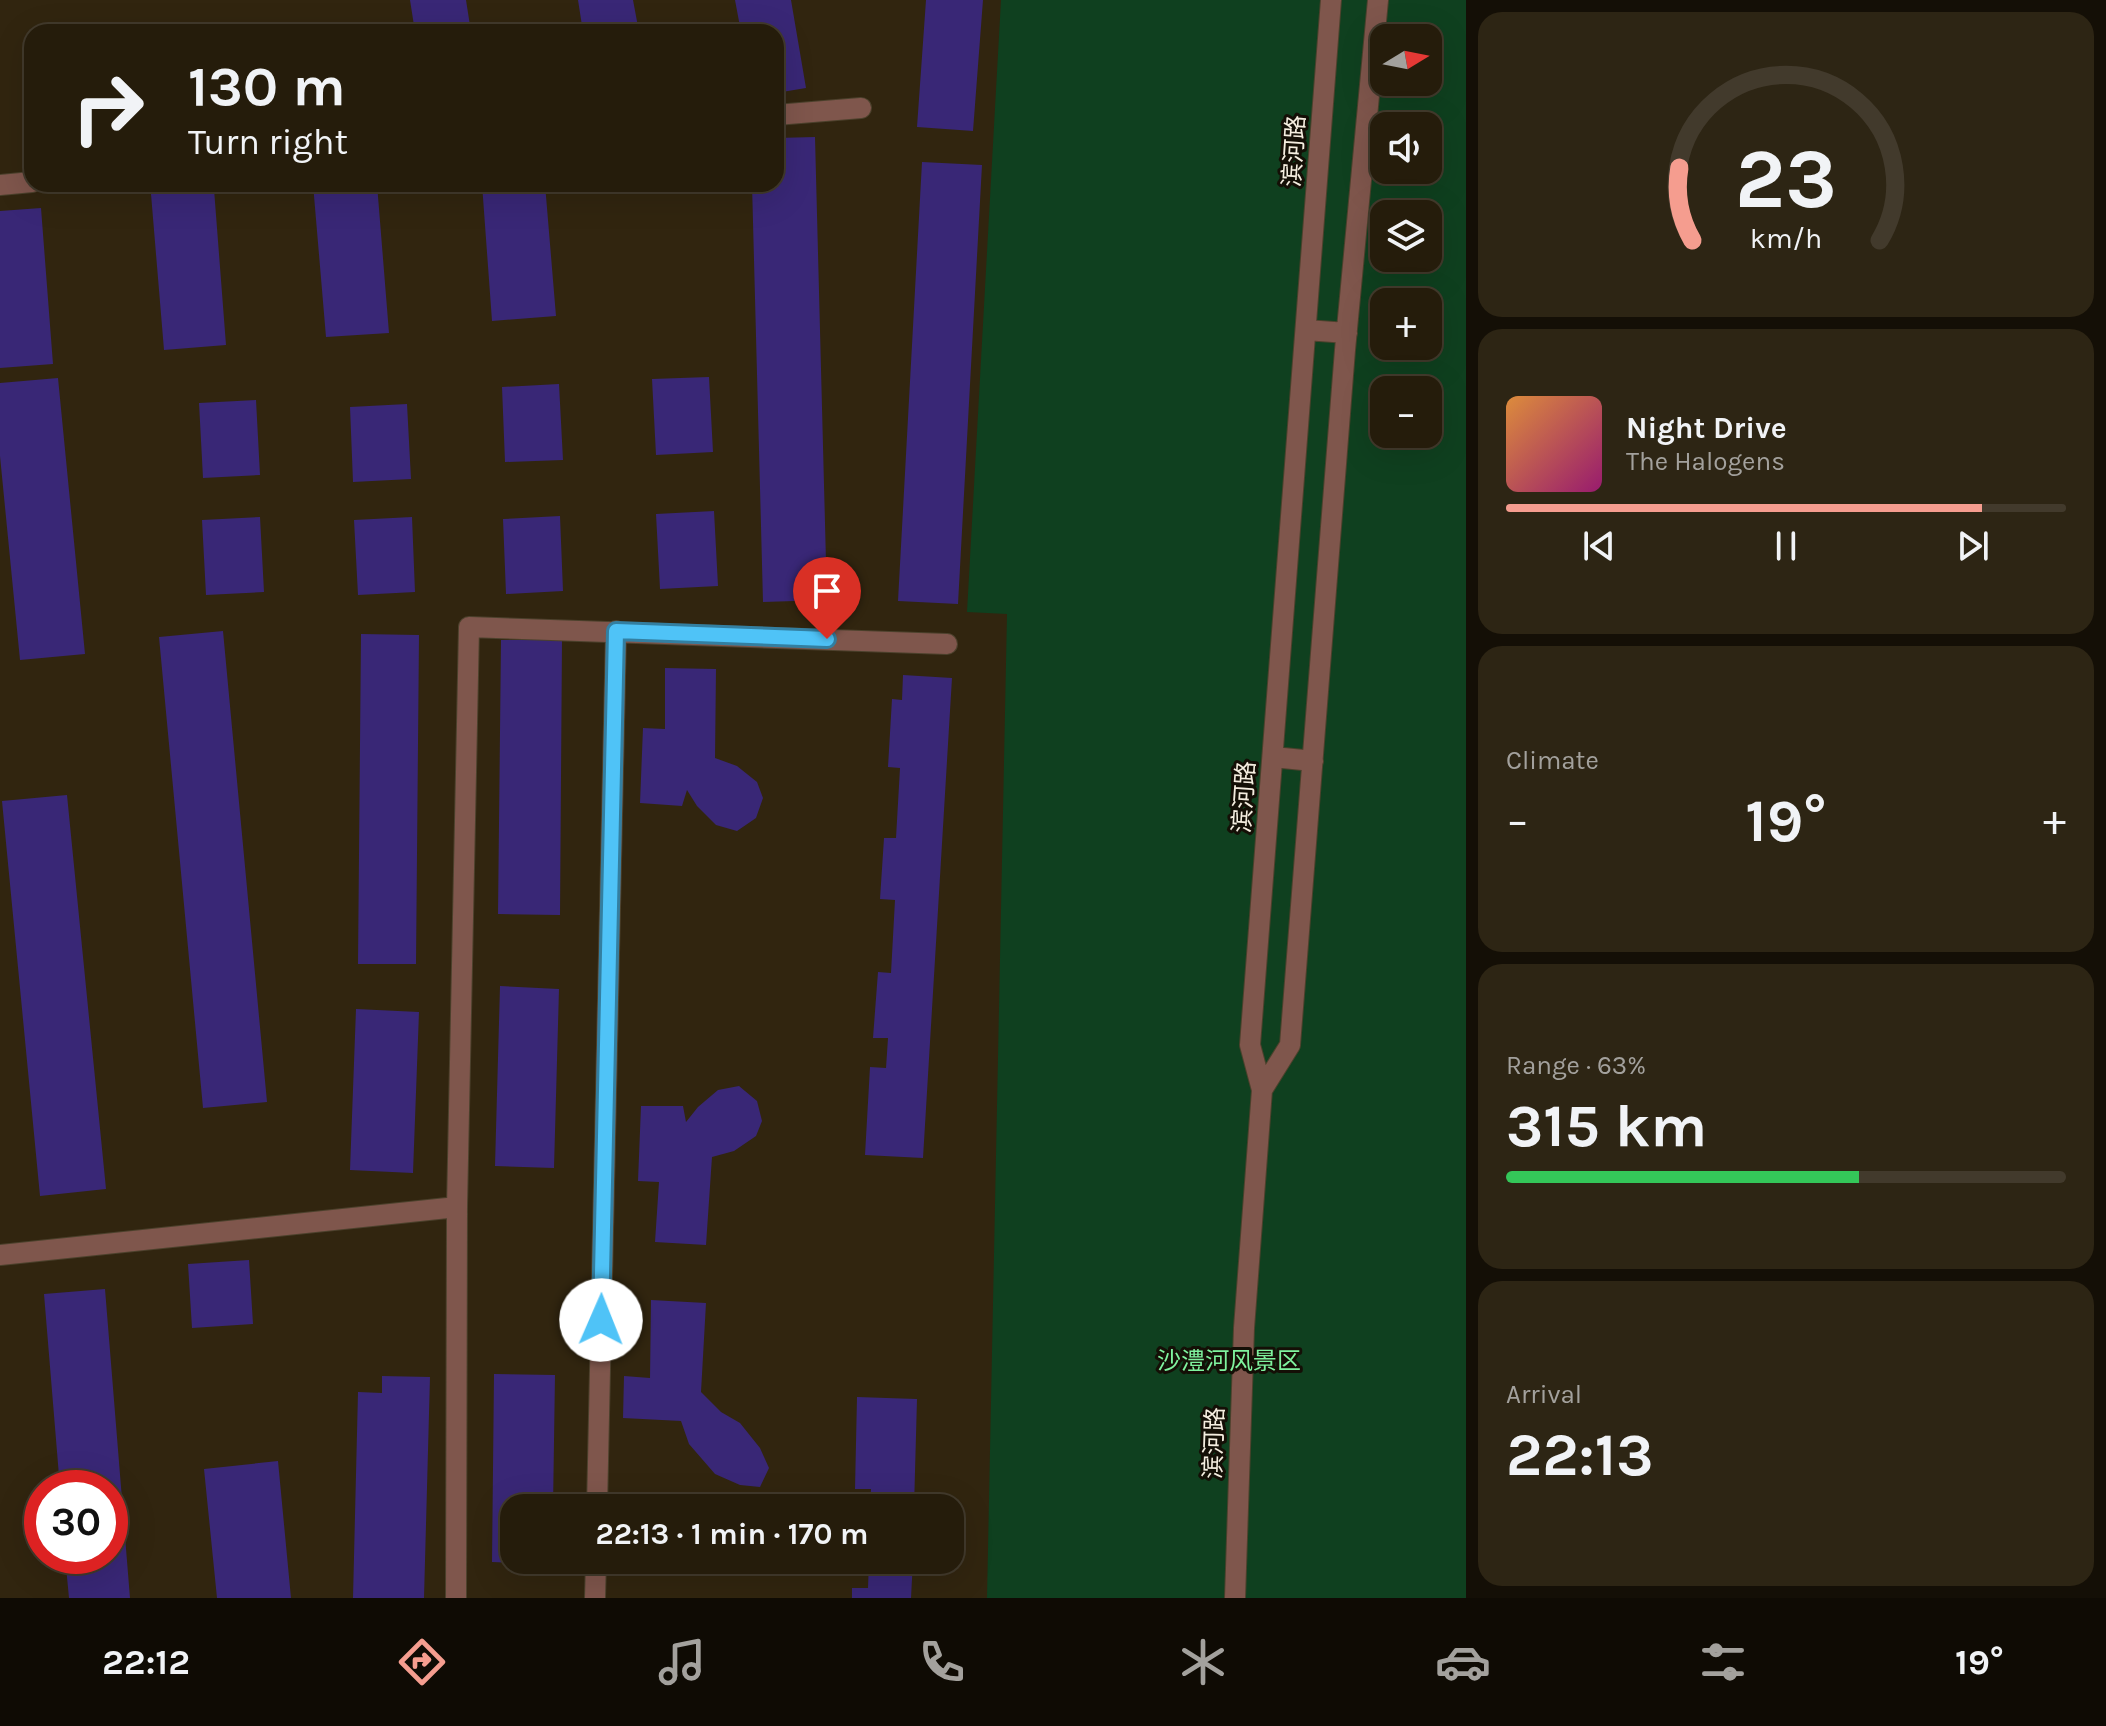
<!DOCTYPE html>
<html lang="en">
<head>
<meta charset="utf-8">
<style>
  :root { --surface:#251c0b; --page:#2d2514; --text:#f1f3f6; --muted:#a3a19d; --line:#423a2c; --accent:#f59d8f }
  body { margin:0; font-family:Karla,"Noto Sans SC",sans-serif; background:var(--page); color:var(--text); height:100vh; display:flex; flex-direction:column; font-size:30px; white-space:nowrap }
  * { box-sizing:border-box; margin:0 }
  p { font-size:26px; color:var(--muted) }
  .icon { flex:none; width:44px; height:44px; fill:none; stroke:currentColor; stroke-width:2; stroke-linecap:round; stroke-linejoin:round }
  .map { position:relative; flex:1; overflow:hidden }
  .panel { display:flex; flex-direction:column; gap:12px; padding:12px; background:#140f06; width:640px }
  .panel>* { flex:none }
  .banner { position:absolute; left:24px; top:24px; width:760px; height:168px; border-radius:24px; box-shadow:0 8px 32px #0002,0 0 0 2px var(--line); background:#251c0b; color:var(--text); overflow:hidden }
  .needle { width:52px; rotate:80deg }
  .fabs { position:absolute; left:1370px; top:24px; display:grid; gap:16px }
  .fabs a { display:grid; place-items:center; width:72px; height:72px; border-radius:16px; background:var(--surface); box-shadow:0 8px 32px #0002,0 0 0 2px var(--line); font-size:40px }
  .speed { position:absolute; left:24px; top:1470px; display:flex; gap:16px; font-size:40px; font-weight:700; text-align:center }
  .speed>* { display:grid; place-content:center; width:104px; height:104px; border-radius:50%; background:var(--surface); box-shadow:0 8px 32px #0002,0 0 0 2px var(--line); line-height:1 }
  .speed .limit { border:12px solid #d22; background:#fff; color:#111 }
  .pin { position:absolute; display:grid; place-items:center; width:68px; height:68px; color:#fff; margin:-82px -34px; border-radius:50% 50% 50% 0; rotate:-45deg; box-shadow:0 0 8px #0007 }
  .pin .icon { rotate:45deg }
  .me { position:absolute; width:88px; margin:-44px; rotate:1deg; stroke-linejoin:round; filter:drop-shadow(0 0 6px #0008) }
  .turn { display:flex; align-items:center; gap:28px; height:168px; padding:0 32px; font-size:36px }
  .turn .icon { width:104px; height:104px; stroke-width:2.5 }
  .turn b { display:block; font-size:56px; line-height:68px }
  .big { font-size:60px; font-weight:700; line-height:1.1 }
  .panel .tile { flex:1; display:flex; flex-direction:column; justify-content:center; gap:12px; min-width:0; padding:0 28px; border-radius:24px; background:var(--page) }
  .panel .dial { align-items:center; gap:0 }
  .dial svg { height:208px; overflow:visible; fill:none; stroke:var(--line); stroke-width:7; stroke-linecap:round; text-anchor:middle }
  .dial text { fill:var(--text); stroke:none }
  .song { display:flex; align-items:center; gap:24px }
  .cover { width:96px; height:96px; border-radius:12px; background:linear-gradient(135deg,hsl(30 70% 55%),hsl(320 70% 35%)) }
  .played { height:8px; border-radius:4px; background:linear-gradient(90deg,var(--accent) 85%,var(--line) 85%) }
  .keys { display:flex; justify-content:space-around; direction:ltr }
  .heat { display:flex; justify-content:space-between; align-items:center; font-size:44px; direction:ltr }
  .charge { height:12px; border-radius:6px; background:linear-gradient(90deg,#34c759 63%,var(--line) 0) }
  .trip { position:absolute; left:500px; top:1494px; width:464px; height:80px; border-radius:24px; background:var(--surface); box-shadow:0 8px 32px #0002,0 0 0 2px var(--line); font-weight:700; line-height:80px; text-align:center }
  .tabs { display:flex; height:128px; justify-content:space-around; align-items:center; background:#0f0b04; color:var(--muted) }
  .tabs .icon { width:56px; height:56px }
  .tabs .on { color:var(--accent) }
  .tabs b { font-size:36px; color:var(--text) }
  main { display:flex; flex:1; min-height:0 }
  .map>svg:first-child { display:block }
  .green { fill:#0f401f; fill-rule:evenodd }
  .building { fill:#392776 }
  .lines { fill:none; stroke-linecap:round; stroke-linejoin:round }
  .minor-casing { stroke:#4c412c; stroke-width:22 }
  .minor { stroke:#7f564c; stroke-width:20 }
  .route-casing { stroke:#337fa1; stroke-width:20 }
  .route { stroke:#4fc3f7; stroke-width:14 }
  .labels { text-anchor:middle; dominant-baseline:central; stroke-width:6; stroke-linejoin:round; paint-order:stroke }
  .street-label { font-size:24px; fill:#f5eee0; stroke:#140f06 }
  .park-label { font-size:24px; fill:#7ff39e; stroke:#140f06 }
</style>
</head>
<body>
<main>
<div class="map">
<svg width="1466" height="1598" viewBox="0 0 1466 1598">
  <rect width="100%" height="100%" fill="#31250f"/>
  <path class="green" d="M1001 0H1466V1598H987L1007 614 967 612ZM1384 38H1428V82H1384ZM1384 126H1428V170H1384ZM1384 214H1428V258H1384ZM1384 302H1428V346H1384ZM1384 390H1428V434H1384Z"/>
  <path class="building" d="M410 0H466L471 32H415Z
    M578 0H633L639 32H583Z
    M735 0H791L806 88 776 93V32H741Z
    M926 0H983L973 131 917 127Z
    M815 137 827 600 763 602 752 184H776V138Z
    M922 162 982 165 958 604 898 601Z
    M313 184H377L389 333 326 337Z
    M482 184H545L556 316 492 321Z
    M214 189 226 345 164 350 151 194Z
    M41 208 53 364 0 368V211Z
    M709 377 713 452 656 455 652 379Z
    M58 378 85 654 20 660 0 456V383Z
    M559 384 563 460 505 462 502 387Z
    M256 400 260 475 203 478 199 403Z
    M407 404 411 479 353 482 350 407Z
    M714 511 718 586 660 589 656 514Z
    M560 516 563 591 506 594 503 519Z
    M260 517 264 592 206 595 202 520Z
    M412 517 415 592 358 595 354 520Z
    M223 631 267 1102 203 1108 159 637Z
    M361 634 419 635 416 964H358Z
    M501 640H562L560 915 498 914Z
    M665 668 716 669 715 758 737 766 757 782 763 798 756 818 737 831 716 825 697 806 687 790 682 806 640 803 643 728 665 729Z
    M903 675 952 678 923 1158 865 1155 870 1067 886 1068 888 1038H873L878 972 891 973 895 900 880 899 884 838H896L900 768 888 767 892 699 902 700Z
    M67 795 106 1189 40 1196 2 801Z
    M500 986 559 989 554 1168 495 1166Z
    M356 1009 419 1012 413 1173 350 1170Z
    M739 1086 757 1101 762 1121 756 1136 734 1151 712 1157 706 1245 655 1242 659 1182 638 1181 641 1106H683L686 1122 698 1107 718 1090Z
    M249 1260 253 1324 192 1328 188 1264Z
    M105 1289 130 1598H69L65 1556H110V1488H60L44 1294Z
    M651 1300 706 1303 701 1392 721 1412 740 1423 760 1448 769 1468 760 1487 740 1485 715 1474 689 1444 681 1421 623 1418 624 1376 650 1378Z
    M494 1374 555 1375 553 1508H514V1563L492 1562Z
    M382 1376 430 1377 424 1598H353L358 1392 382 1393Z
    M857 1397 917 1399 914 1508H870L871 1489H855Z
    M278 1461 291 1598H217L204 1469Z
    M869 1560H913L911 1598H852V1588H868Z"/>
  <g class="lines">
    <defs>
      <path id="minor" d="M776 115 861 108
        M0 185 32 182
        M1306 330 1347 333
        M1273 757 1313 761
        M1262 1090 1290 1045 1345 350 1378 0
        M457 1207 469 627 947 644
        M0 1255 457 1207 456 1598
        M597 1508 616 631
        M595 1598 596 1560
        M1235 1598 1244 1328 1262 1090 1250 1045 1331 0"/>
    </defs>
    <use href="#minor" class="minor-casing"/>
    <use href="#minor" class="minor"/>
  </g>
  <g class="lines">
    <defs>
      <path id="route" d="M601 1320 616 631 827 639"/>
    </defs>
    <use href="#route" class="route-casing"/>
    <use href="#route" class="route"/>
  </g>
  <g class="labels">
    <g class="street-label">
      <text transform="translate(1294 151) rotate(-86)">滨河路</text>
      <text transform="translate(1244 797) rotate(-86)">滨河路</text>
      <text transform="translate(1214 1443) rotate(-88)">滨河路</text>
    </g>
    <g class="park-label">
      <text x="1229" y="1361">沙澧河风景区</text>
    </g>
  </g>
</svg>
<div class="fabs">
<a><svg class="needle" viewBox="-14 -14 28 28"><path d="M0-13l5 13h-10z" fill="#e53935"/><path d="M0 13l5-13h-10z" fill="#a3a19d"/></svg></a>
<a><svg class="icon" aria-label="sound" viewBox="0 0 24 24"><path d="M4 9h4l5-4v14l-5-4H4zM17 9q2 3 0 6"/></svg></a>
<a><svg class="icon" aria-label="layers" viewBox="0 0 24 24"><path d="M12 4l9 5-9 5-9-5zM3 14l9 5 9-5"/></svg></a>
<a>+</a>
<a>−</a>
</div>
<div class="speed"><div class="limit">30</div></div>
<div class="pin" style="left:827px;top:639px;background:#d93025"><svg class="icon" aria-label="arrive" viewBox="0 0 24 24"><path d="M6 21V4h12l-3 4 3 4H6"/></svg></div>
<svg class="me" style="left:601px;top:1320px" viewBox="-20 -20 40 40"><circle r="19" fill="#fff"/><path d="M0-13L10 11 0 6-10 11z" fill="#4fc3f7"/></svg>
<div class="trip">22:13 · 1 min · 170 m</div>
<div class="banner">
<div class="turn"><svg class="icon" aria-label="right" viewBox="0 0 24 24"><path d="M7 20v-9h11M14 6l5 5-5 5"/></svg><div><b>130 m</b>Turn right</div></div>
</div>
</div>
<section class="panel">
<div class="tile dial"><svg viewBox="0 0 100 80">
<path d="M14 69A42 42 0 1 1 86 69"/>
<path d="M14 69A42 42 0 0 1 9 41" stroke="#f59d8f"/>
<text x="50" y="56" font-size="32" font-weight="700">23</text>
<text x="50" y="72" font-size="11">km/h</text>
</svg></div>
<div class="tile">
<div class="song"><i class="cover"></i><div><b>Night Drive</b><p>The Halogens</p></div></div>
<div class="played"></div>
<div class="keys"><svg class="icon" aria-label="previous" viewBox="0 0 24 24"><path d="M18 5L8 12l10 7zM5 5v14"/></svg><svg class="icon" aria-label="pause" viewBox="0 0 24 24"><path d="M8 5v14M16 5v14"/></svg><svg class="icon" aria-label="next" viewBox="0 0 24 24"><path d="M6 5l10 7-10 7zM19 5v14"/></svg></div>
</div>
<div class="tile"><p>Climate</p>
<div class="heat"><a>−</a><b class="big">19°</b><a>+</a></div>
</div>
<div class="tile"><p>Range · 63%</p><b class="big">315 km</b><div class="charge"></div></div>
<div class="tile"><p>Arrival</p><b class="big">22:13</b></div>
</section>
</main>
<nav class="tabs">
<b>22:12</b>
<svg class="icon on" aria-label="directions" viewBox="0 0 24 24"><path d="M12 3l9 9-9 9-9-9zM9 14v-3h6M13 9l2 2-2 2"/></svg>
<svg class="icon" aria-label="music" viewBox="0 0 24 24"><path d="M9 18V5l10-2v13"/><circle cx="6" cy="18" r="3"/><circle cx="16" cy="16" r="3"/></svg>
<svg class="icon" aria-label="phone" viewBox="0 0 24 24"><path d="M5 4h4l2 5-3 2q2 4 5 5l2-3 5 2v4C11 20 4 13 5 4z"/></svg>
<svg class="icon" aria-label="climate" viewBox="0 0 24 24"><path d="M12 3v18M4 7l16 10M4 17L20 7"/></svg>
<svg class="icon" aria-label="car" viewBox="0 0 24 24"><path d="M5 17H2v-5l4-1 3-4h7l3 4 3 1v5h-3M9 17h6M6 11h13"/><circle cx="7" cy="17" r="2"/><circle cx="17" cy="17" r="2"/></svg>
<svg class="icon" aria-label="filters" viewBox="0 0 24 24"><path d="M4 7h16M4 17h16"/><circle cx="9" cy="7" r="2"/><circle cx="15" cy="17" r="2"/></svg>
<b>19°</b>
</nav>
</body>
</html>
